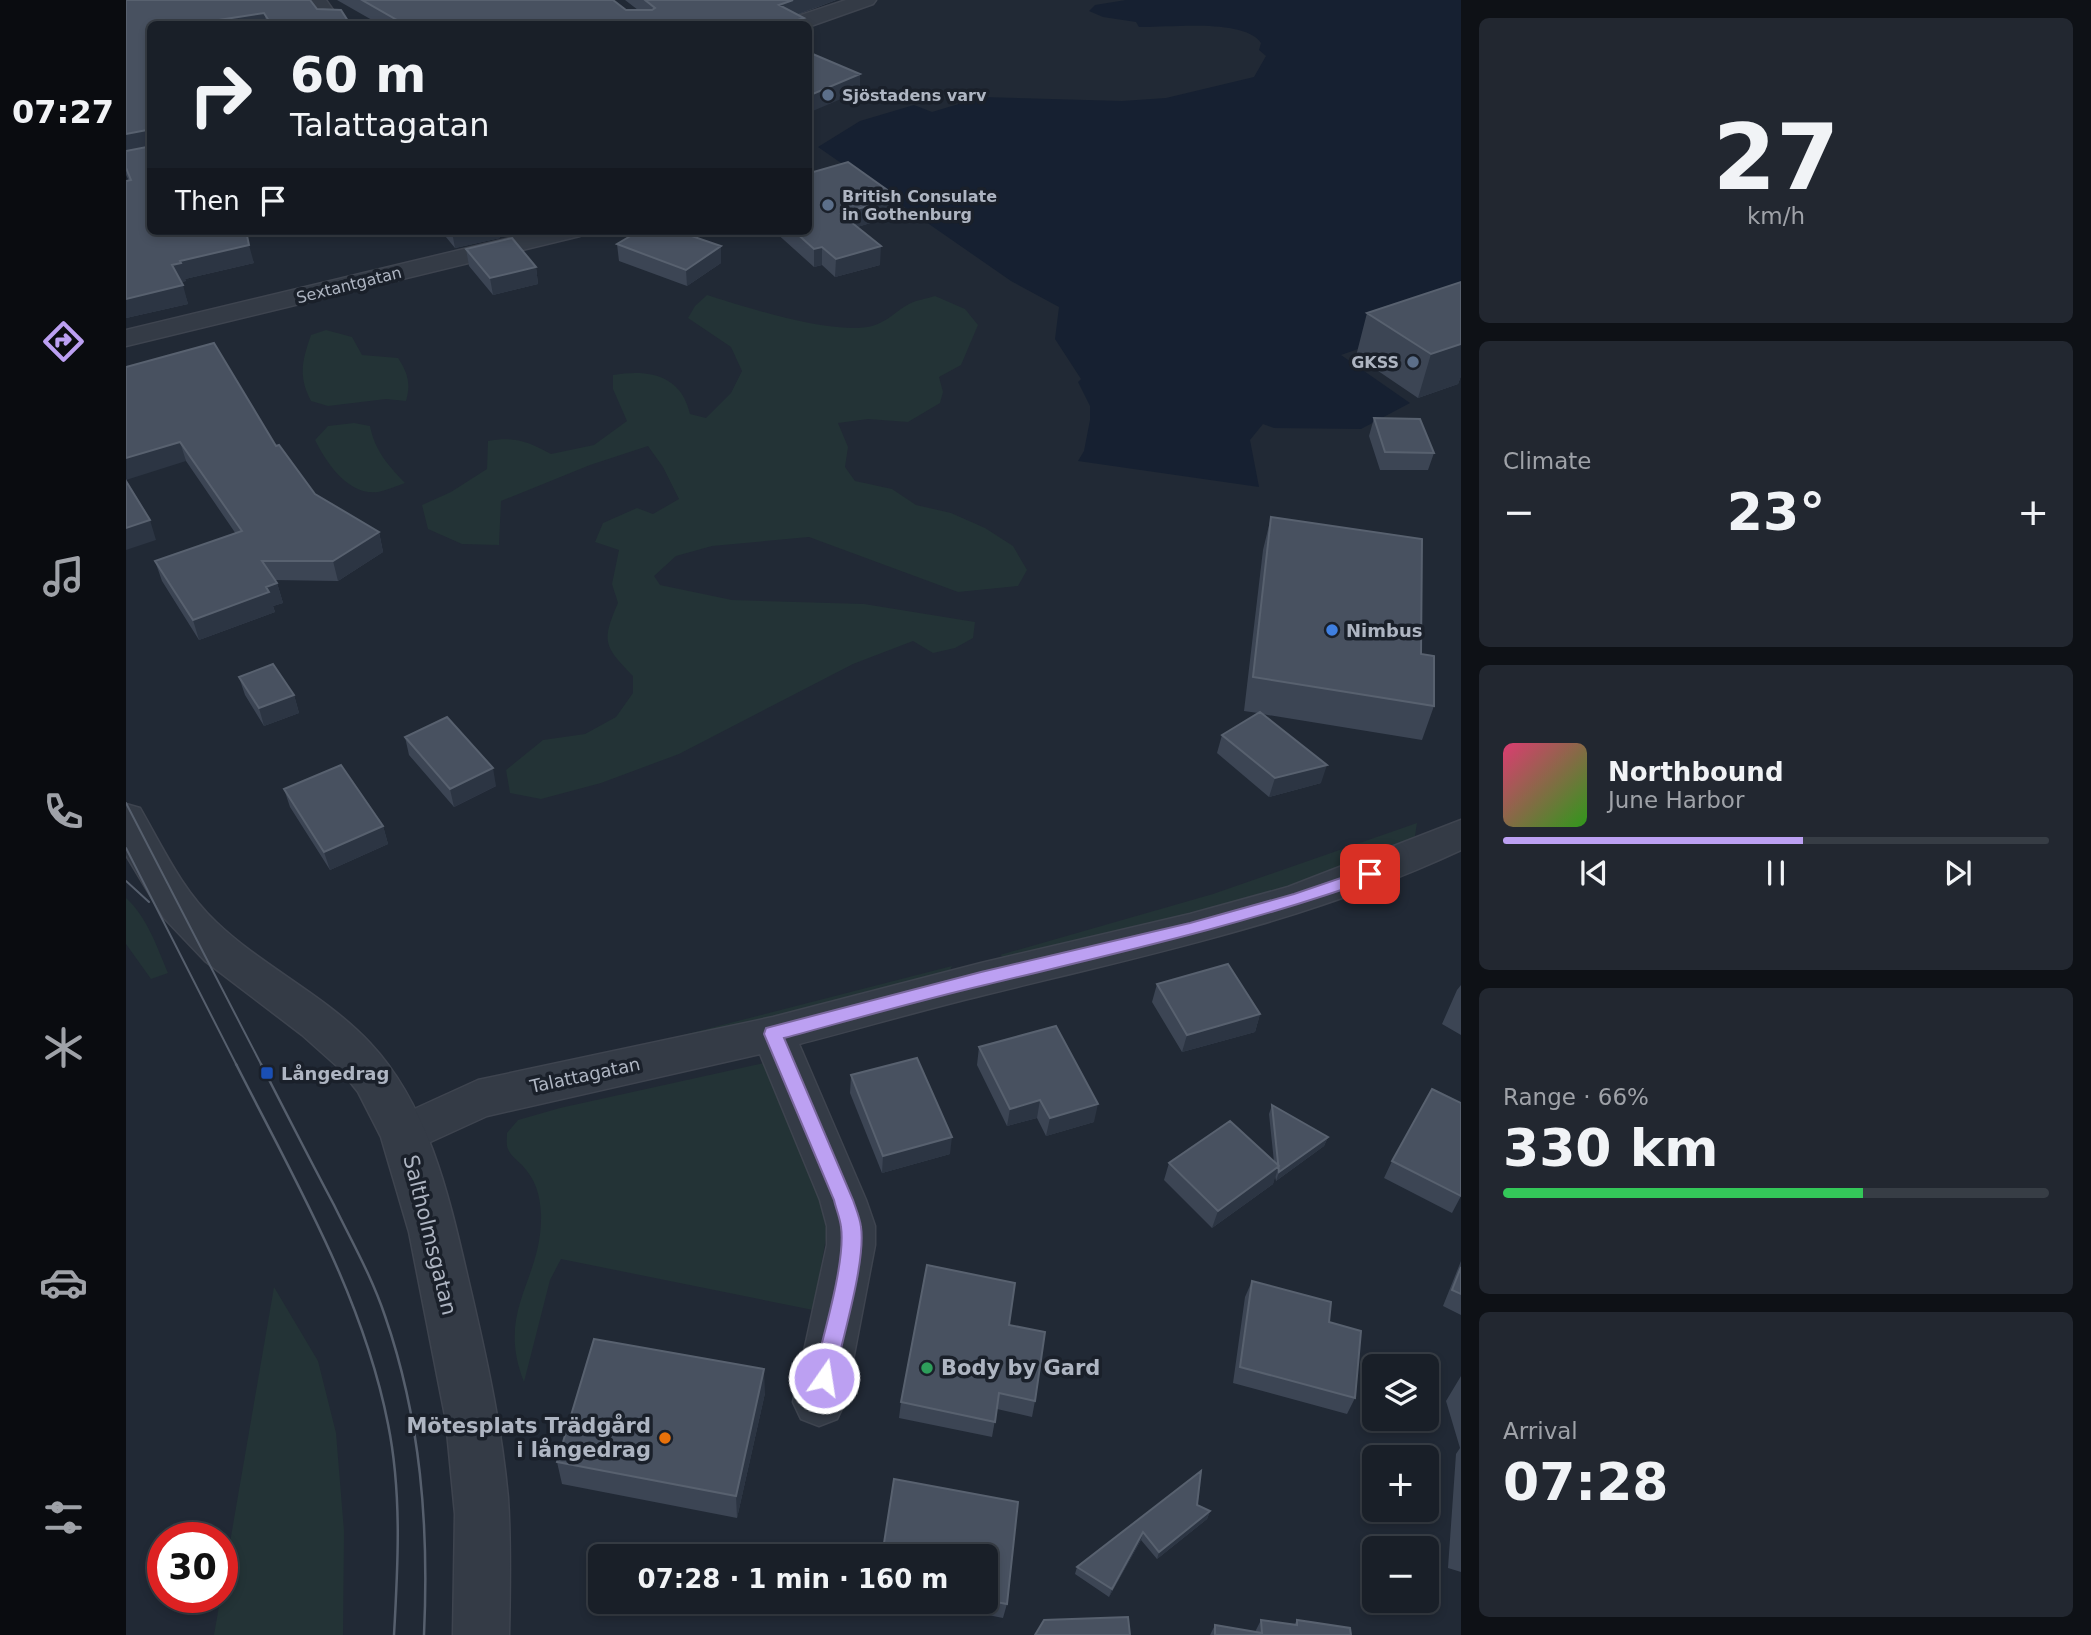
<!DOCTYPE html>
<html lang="en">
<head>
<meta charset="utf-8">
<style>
  :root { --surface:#191f28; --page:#222730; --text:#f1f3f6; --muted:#9fa2a8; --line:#373d45; --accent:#bca0f2 }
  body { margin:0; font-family:"DejaVu Sans",sans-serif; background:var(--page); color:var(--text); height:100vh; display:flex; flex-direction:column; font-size:26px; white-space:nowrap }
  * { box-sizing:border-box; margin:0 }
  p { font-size:23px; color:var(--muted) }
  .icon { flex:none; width:38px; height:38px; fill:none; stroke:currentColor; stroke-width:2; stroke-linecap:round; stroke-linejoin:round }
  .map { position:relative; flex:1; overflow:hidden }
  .side { display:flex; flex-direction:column; gap:18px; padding:18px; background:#0e1116; width:630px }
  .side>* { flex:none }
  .banner { position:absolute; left:21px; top:21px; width:665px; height:214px; border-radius:10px; box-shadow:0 4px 10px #0003,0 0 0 2px var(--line); background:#191f28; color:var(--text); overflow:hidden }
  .controls { position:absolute; left:1236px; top:1354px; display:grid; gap:14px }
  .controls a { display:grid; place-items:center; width:77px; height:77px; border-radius:10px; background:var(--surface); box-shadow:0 4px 10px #0003,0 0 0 2px var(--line); font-size:35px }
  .speed { position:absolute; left:21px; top:1522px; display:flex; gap:14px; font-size:35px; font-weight:700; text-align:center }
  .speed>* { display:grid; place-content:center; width:91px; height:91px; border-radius:50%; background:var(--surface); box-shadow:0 4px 10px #0003,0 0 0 2px var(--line); line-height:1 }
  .speed .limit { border:10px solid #d22; background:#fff; color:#111 }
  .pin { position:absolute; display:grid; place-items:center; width:60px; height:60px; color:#fff; margin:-30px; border-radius:14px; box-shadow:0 4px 10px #0006 }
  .me { position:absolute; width:77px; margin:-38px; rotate:13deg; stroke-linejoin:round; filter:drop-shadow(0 0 5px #0008) }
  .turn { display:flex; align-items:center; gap:24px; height:147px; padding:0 28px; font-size:32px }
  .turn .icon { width:91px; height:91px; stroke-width:2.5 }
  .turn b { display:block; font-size:49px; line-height:60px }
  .then { display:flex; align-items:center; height:66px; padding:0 28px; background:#0003; gap:14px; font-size:26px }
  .big { font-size:52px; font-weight:700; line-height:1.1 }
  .side .card { flex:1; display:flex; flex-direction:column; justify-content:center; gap:10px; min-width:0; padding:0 24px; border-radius:10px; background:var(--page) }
  .side .dial { align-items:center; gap:0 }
  .dial b { font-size:91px; line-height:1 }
  .song { display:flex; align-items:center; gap:21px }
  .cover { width:84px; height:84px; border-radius:10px; background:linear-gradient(135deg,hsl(340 70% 55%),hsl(110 70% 35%)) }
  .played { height:7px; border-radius:4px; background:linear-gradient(90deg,var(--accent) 55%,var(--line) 55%) }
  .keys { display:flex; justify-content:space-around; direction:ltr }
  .heat { display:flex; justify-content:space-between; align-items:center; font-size:38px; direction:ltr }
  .charge { height:10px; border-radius:5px; background:linear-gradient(90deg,#34c759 66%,var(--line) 0) }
  .trip { position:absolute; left:462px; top:1544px; width:410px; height:70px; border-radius:10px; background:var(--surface); box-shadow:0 4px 10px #0003,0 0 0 2px var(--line); font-weight:700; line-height:70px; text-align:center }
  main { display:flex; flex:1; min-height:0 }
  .tabs { display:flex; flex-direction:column; width:126px; justify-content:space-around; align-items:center; background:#0a0c10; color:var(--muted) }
  .tabs .icon { width:49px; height:49px }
  .tabs .on { color:var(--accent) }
  .tabs b { font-size:32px; color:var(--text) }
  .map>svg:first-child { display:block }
  .green { fill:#233336 }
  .water { fill:#162031 }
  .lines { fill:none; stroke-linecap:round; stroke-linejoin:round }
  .minor-casing { stroke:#3e444f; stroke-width:3 }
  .tertiary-casing { stroke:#3e444f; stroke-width:3 }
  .minor { fill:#343b46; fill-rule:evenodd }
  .tertiary { fill:#343b46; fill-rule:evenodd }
  .tram-far1 { stroke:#565f6d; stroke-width:2 }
  .tram { stroke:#565f6d; stroke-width:2.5 }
  .wall { fill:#3c4554 }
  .shaded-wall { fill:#2c3543 }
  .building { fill:#485160; stroke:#58616f; stroke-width:2 }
  .route { fill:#bca0f2; stroke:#7a689d; stroke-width:2 }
  .service-dot { fill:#5c6f8a; stroke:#1a202a; stroke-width:2.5 }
  .shop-dot { fill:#3f7fe0; stroke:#1a202a; stroke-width:2.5 }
  .transit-dot { fill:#1a4fb4; stroke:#1a202a; stroke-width:2.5 }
  .leisure-dot { fill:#2e9e5b; stroke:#1a202a; stroke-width:2.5 }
  .food-dot { fill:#e8710a; stroke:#1a202a; stroke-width:2.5 }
  .labels { text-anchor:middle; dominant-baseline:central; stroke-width:7; stroke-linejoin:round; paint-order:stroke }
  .far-poi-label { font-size:16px; font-weight:bold; fill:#aeb5c2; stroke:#1a202a; text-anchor:start }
  .far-street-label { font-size:16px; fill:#aeb5c2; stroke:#1a202a }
  .poi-label { font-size:18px; font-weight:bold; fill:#aeb5c2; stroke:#1a202a; text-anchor:start }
  .street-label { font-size:18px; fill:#aeb5c2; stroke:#1a202a }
  .near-street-label { font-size:21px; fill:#aeb5c2; stroke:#1a202a }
  .near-poi-label { font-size:21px; font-weight:bold; fill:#aeb5c2; stroke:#1a202a; text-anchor:start }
</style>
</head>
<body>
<main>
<nav class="tabs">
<b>07:27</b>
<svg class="icon on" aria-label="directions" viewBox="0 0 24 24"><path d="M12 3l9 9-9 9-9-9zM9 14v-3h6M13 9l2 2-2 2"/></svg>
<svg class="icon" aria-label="music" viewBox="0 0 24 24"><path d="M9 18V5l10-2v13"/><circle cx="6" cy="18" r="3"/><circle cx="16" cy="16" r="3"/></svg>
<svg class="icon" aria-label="phone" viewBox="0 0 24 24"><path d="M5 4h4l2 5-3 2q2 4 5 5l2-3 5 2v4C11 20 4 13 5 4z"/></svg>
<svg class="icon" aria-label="climate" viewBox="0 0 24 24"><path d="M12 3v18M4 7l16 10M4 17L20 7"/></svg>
<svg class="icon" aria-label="car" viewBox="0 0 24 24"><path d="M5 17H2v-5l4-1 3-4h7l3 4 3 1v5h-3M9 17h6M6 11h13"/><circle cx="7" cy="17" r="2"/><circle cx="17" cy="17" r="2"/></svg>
<svg class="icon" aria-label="filters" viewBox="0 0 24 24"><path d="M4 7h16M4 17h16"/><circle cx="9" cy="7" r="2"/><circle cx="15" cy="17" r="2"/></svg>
</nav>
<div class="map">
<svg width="1335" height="1635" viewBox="0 0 1335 1635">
  <rect width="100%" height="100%" fill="#212935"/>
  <path class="green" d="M581 295C620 307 707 336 746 326 761 322 770 311 783 304 790 300 800 299 809 296L839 309 852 325 835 365 813 377 817 392 814 403 782 422 742 419 712 423 722 447 719 467 729 481 766 489 790 505 825 513 859 528 887 546 901 570 892 586 832 592 683 537 586 546 550 556 528 576 534 585 606 600 738 604 849 622 847 638 829 648 807 653 787 641 727 664 553 754 475 783 415 799 384 793 380 770 417 740 459 734 490 717 507 693V676C478 646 475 642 492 603L486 584 493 550 469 542 477 523 511 508 527 514 553 499 537 467 522 446 464 465 375 501 373 545 336 544 302 529 296 505 325 492 361 469 362 441C388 436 403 442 425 454L468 445 501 421 487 389V375C523 369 555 375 564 414L580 418 605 393 616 371 605 347 562 318 569 306Z
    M200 330 226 337 236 355 272 358C282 373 285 384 280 401L260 399 202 406 185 401C172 376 176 361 185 335Z
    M228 423 244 426C249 451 262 465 279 483 270 486 261 490 252 492 222 496 200 462 189 440L202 426Z
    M1291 823 1289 836 1282 842 1205 874 1060 918 880 958 874 955 1087 894Z
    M0 898C21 917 31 947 42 973L25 979 0 944Z
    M826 966 819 980 491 1052Z
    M643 1062 691 1183 701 1233 687 1310 435 1259 424 1280 398 1382C369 1309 417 1280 415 1214 414 1195 410 1180 396 1165 392 1161 384 1155 382 1149 380 1145 381 1138 381 1133L392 1120 434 1108Z
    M148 1287 192 1361 210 1433 218 1531 217 1635H88Z"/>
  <path class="water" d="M1000 0H1335V298L1300 325 1215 355 1284 403 1235 429 1148 428 1137 424 1124 440 1133 487 952 461 958 451 964 420V406L952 382 955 379 929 339 933 307 885 281 692 147 734 121 788 105 806 112 856 97 996 101 1040 98 1128 77 1140 56 1133 50 1135 43C1118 18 1041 28 1013 27L1010 22 977 17 963 11 969 5Z"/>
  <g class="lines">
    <defs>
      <path id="minor" d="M180 0H200L217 24H196Z
        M720 0H750L747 4 682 27V24H660L663 19Z
        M413 231H458L454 236 0 346V330Z
        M1335 820V850C1183 921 1020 955 858 995 796 1010 735 1028 673 1044L740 1200 749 1226V1245L719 1402 711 1419 693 1426 675 1419 667 1402 701 1245V1226L694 1200 634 1054 361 1116 278 1154 262 1149 255 1135 262 1121 352 1080 647 1017 855 963 1064 914 1162 887Z"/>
      <path id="tertiary" d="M0 804 14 808C37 848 56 890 90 922 137 967 199 995 244 1043 308 1111 326 1212 347 1300 362 1365 376 1431 382 1498 385 1543 384 1589 383 1635H327L329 1514 320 1421 283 1232 255 1137 232 1092 213 1068 176 1035 79 961 38 918 0 855Z"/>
    </defs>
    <use href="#minor" class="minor-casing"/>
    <use href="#tertiary" class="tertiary-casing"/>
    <use href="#minor" class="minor"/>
    <use href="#tertiary" class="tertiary"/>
    <path class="tram-far1" d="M0 803 136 1066
      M0 848 111 1066
      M0 881 23 902"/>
    <path class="tram" d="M110 1064C168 1179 237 1296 262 1424 276 1493 272 1565 268 1635
      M135 1064C159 1111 183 1158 208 1205 226 1242 246 1277 259 1316 295 1420 303 1526 298 1635"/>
  </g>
  <path class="wall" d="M0 0 191 9 224 24H24L128 263 59 279 60 281 55 282 62 304 0 318V181H3L0 175Z
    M211 0H487L500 10H512L499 0H710L671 15 678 18V24H253Z
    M771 215 731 227 754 265 709 277 696 265 688 267 648 231H682Z
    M315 231H373L374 238 329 248Z
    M491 244 595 263 561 286 493 261Z
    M340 249 410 267 412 284 367 295 343 266Z
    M1335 282V376L1332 384 1292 398 1230 356 1241 313Z
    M0 367 150 446 189 494 253 532 257 552 212 581 149 580 151 583 157 603 147 606 149 612 73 640 36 581 29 561 110 534 60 461Z
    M1248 418 1308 453 1302 470H1254L1243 436Z
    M1145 517 1295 654 1308 706 1296 740 1136 714 1195 783 1143 797 1091 753 1096 735 1132 713 1118 711 1137 550Z
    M113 677 168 695 173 713 138 726 119 695Z
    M279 737 370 786 328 807 283 755Z
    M158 789 257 826 262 844 204 870 164 807Z
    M1031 984 1134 1014 1129 1032 1056 1052 1026 1002Z
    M1335 985V1035L1316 1024 1331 990Z
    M853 1047 968 1122 920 1136 911 1118 881 1126 851 1065Z
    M725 1075 824 1154 756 1173 724 1093Z
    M1146 1105 1202 1137 1198 1146 1150 1181 1149 1176 1147 1184 1086 1228 1038 1180 1043 1163 1148 1162 1143 1114Z
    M1266 1161 1335 1196 1326 1213 1258 1178Z
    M1335 1261V1315L1317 1306Z
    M1126 1281 1203 1322 1229 1398 1221 1414 1107 1383 1119 1297Z
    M883 1325 909 1401 906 1417 871 1409 866 1437 773 1418 775 1402Z
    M1335 1376V1572L1322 1568 1330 1454 1334 1448 1320 1401Z
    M639 1393 611 1518 436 1484 431 1462Z
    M1071 1505 1084 1511 1081 1519 1031 1559 1015 1540 983 1597 949 1574 951 1567Z
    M859 1556 881 1604 877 1618 792 1601H859Z
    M1135 1620 1168 1625 1171 1620 1225 1635H1084L1089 1625 1129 1632Z"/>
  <path class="shaded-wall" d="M667 0H710L653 21V5Z
    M138 13 141 24H92L93 20Z
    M678 18V24H659Z
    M734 74V91L682 113V96Z
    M21 130 24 147 0 152V134Z
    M771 197V215L715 232V214Z
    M330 231H373L374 238 329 248 326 232Z
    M123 245 128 263 59 279 60 281 51 283 46 265 54 261Z
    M595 246V263L561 286 560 270Z
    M755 246 754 265 709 277 710 259Z
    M696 247V265L688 267V249Z
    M410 267 412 284 367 295 364 278Z
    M57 285 62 304 0 318V299Z
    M1335 344V376L1332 384 1292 398 1305 354Z
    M54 442 60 461 0 480V458Z
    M24 520 30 540 0 550V528Z
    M253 532 257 552 212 581 207 561Z
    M151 583 157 603 147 606 149 612 73 640 67 620 140 587Z
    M168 695 173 713 138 726 133 708Z
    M1201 765 1195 783 1143 797 1149 778Z
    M367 768 370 786 328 807 324 789Z
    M257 826 262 844 204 870 198 852Z
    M1134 1014 1129 1032 1056 1052 1061 1035Z
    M914 1100 911 1118 881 1126 884 1109Z
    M972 1104 968 1122 920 1136 924 1118Z
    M826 1137 824 1154 756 1173 757 1156Z
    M1202 1137 1198 1146 1150 1181 1153 1172Z
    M1153 1166 1147 1184 1086 1228 1092 1211Z
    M638 1369 639 1393 611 1518 610 1496Z
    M1084 1511 1081 1519 1031 1559 1033 1552Z
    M1017 1532 1015 1540 983 1597 986 1589Z"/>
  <path class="building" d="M0 0H184L191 9 215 10 224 24H145L138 13 93 20 92 24H24V231H120L123 245 54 261 55 263 46 265 57 285 0 299V181L5 180 0 168V151L21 147V130L0 134Z
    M236 0H487L500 10H526L529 8 519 0H667L653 5 678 18 659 24H278Z
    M682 52 734 74 682 96Z
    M722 162 771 197 715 214 755 246 710 259 696 247 688 249 668 231H682V172L684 173Z
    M513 231H551L595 246 560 270 491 244Z
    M386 238 410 267 364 278 340 249Z
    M1335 282V344L1305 354 1241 313Z
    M88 343 150 446 153 445 189 494 253 532 207 561H136L151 583 140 587 143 592 67 620 29 561 116 531 54 442 0 458V367Z
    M1248 418 1294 419 1308 453 1259 452Z
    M0 481 24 520 0 528Z
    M1145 517 1296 539 1295 654 1308 656V706L1127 677Z
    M147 664 168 695 133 708 113 677Z
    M1134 712 1201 765 1149 778 1096 735Z
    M321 717 367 768 324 789 279 737Z
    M215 765 257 826 198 852 158 789Z
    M1102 964 1134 1014 1061 1035 1031 984Z
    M930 1026 972 1104 924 1118 914 1100 884 1109 853 1047Z
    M791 1058 826 1137 757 1156 725 1075Z
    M1306 1089 1335 1103V1196L1266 1161Z
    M1146 1105 1202 1137 1153 1172Z
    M1104 1121 1153 1166 1092 1211 1043 1163Z
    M801 1265 889 1283 883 1325 919 1332 909 1401 873 1393 869 1422 775 1402Z
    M1335 1267V1294L1326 1290Z
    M1126 1281 1205 1302 1203 1322 1235 1331 1229 1398 1114 1367Z
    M468 1339 638 1369 610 1496 431 1462Z
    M1075 1471 1071 1505 1084 1511 1033 1552 1017 1532 986 1589 951 1567Z
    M768 1479 892 1502 881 1604 859 1600V1556H756Z
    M1002 1617 1004 1635H909L918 1620Z
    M1135 1620 1171 1625V1620L1224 1628 1225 1635H1089V1625L1136 1633Z"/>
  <path class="route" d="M1244 868 1252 874 1250 878C1122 924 991 953 859 985 791 1001 725 1020 658 1038L727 1200C730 1209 734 1218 735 1227 740 1262 716 1340 708 1378L705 1385 698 1388 691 1385 687 1378C696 1340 720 1262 715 1227 714 1218 710 1209 708 1200L638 1034 640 1028 855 972 1064 923 1168 894Z"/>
  <g class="service-dot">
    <circle cx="702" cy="95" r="7"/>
    <circle cx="702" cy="205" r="7"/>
    <circle cx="1287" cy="362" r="7"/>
  </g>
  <circle class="shop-dot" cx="1206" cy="630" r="7"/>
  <rect class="transit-dot" x="134" y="1066" width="14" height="14" rx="3.5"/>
  <circle class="leisure-dot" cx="801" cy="1368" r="7"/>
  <circle class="food-dot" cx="539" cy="1438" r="7"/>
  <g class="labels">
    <g class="far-poi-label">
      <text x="716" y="95">Sjöstadens varv</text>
      <text x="716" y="196">British Consulate<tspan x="716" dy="18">in Gothenburg</tspan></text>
      <text x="1273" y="362" text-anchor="end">GKSS</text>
    </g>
    <g class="far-street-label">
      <text transform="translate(223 285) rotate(-14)">Sextantgatan</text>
    </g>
    <g class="poi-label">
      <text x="1220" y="630">Nimbus</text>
      <text x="155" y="1073">Långedrag</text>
    </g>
    <g class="street-label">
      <text transform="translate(459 1075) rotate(-12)">Talattagatan</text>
    </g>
    <g class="near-street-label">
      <text transform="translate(304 1235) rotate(76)">Saltholmsgatan</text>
    </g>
    <g class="near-poi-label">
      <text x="815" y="1368">Body by Gard</text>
      <text x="525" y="1426" text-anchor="end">Mötesplats Trädgård<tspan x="525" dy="24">i långedrag</tspan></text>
    </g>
  </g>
</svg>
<div class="controls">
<a><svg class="icon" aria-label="layers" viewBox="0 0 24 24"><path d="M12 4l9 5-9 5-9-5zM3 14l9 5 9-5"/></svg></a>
<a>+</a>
<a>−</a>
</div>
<div class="speed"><div class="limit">30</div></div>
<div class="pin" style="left:1244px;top:874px;background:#d93025"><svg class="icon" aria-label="arrive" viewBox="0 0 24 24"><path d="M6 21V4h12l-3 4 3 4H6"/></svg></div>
<svg class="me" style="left:698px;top:1378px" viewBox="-20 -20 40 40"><circle r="17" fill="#bca0f2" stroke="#fff" stroke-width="3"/><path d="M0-11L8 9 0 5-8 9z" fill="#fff"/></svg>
<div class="trip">07:28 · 1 min · 160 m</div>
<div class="banner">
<div class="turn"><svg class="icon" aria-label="right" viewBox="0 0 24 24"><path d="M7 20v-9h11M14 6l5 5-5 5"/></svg><div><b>60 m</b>Talattagatan</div></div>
<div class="then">Then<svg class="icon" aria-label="arrive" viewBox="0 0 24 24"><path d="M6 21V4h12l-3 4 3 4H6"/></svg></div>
</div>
</div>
<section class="side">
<div class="card dial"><b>27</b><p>km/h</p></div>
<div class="card"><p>Climate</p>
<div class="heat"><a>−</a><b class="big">23°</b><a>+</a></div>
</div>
<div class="card">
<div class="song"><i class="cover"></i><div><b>Northbound</b><p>June Harbor</p></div></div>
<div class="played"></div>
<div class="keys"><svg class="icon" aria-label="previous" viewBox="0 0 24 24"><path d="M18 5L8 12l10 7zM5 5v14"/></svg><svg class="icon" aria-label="pause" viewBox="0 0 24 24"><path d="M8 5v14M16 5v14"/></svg><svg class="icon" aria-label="next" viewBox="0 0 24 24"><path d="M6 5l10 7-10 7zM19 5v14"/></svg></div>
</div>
<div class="card"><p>Range · 66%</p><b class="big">330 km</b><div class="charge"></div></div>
<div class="card"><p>Arrival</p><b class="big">07:28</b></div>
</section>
</main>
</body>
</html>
